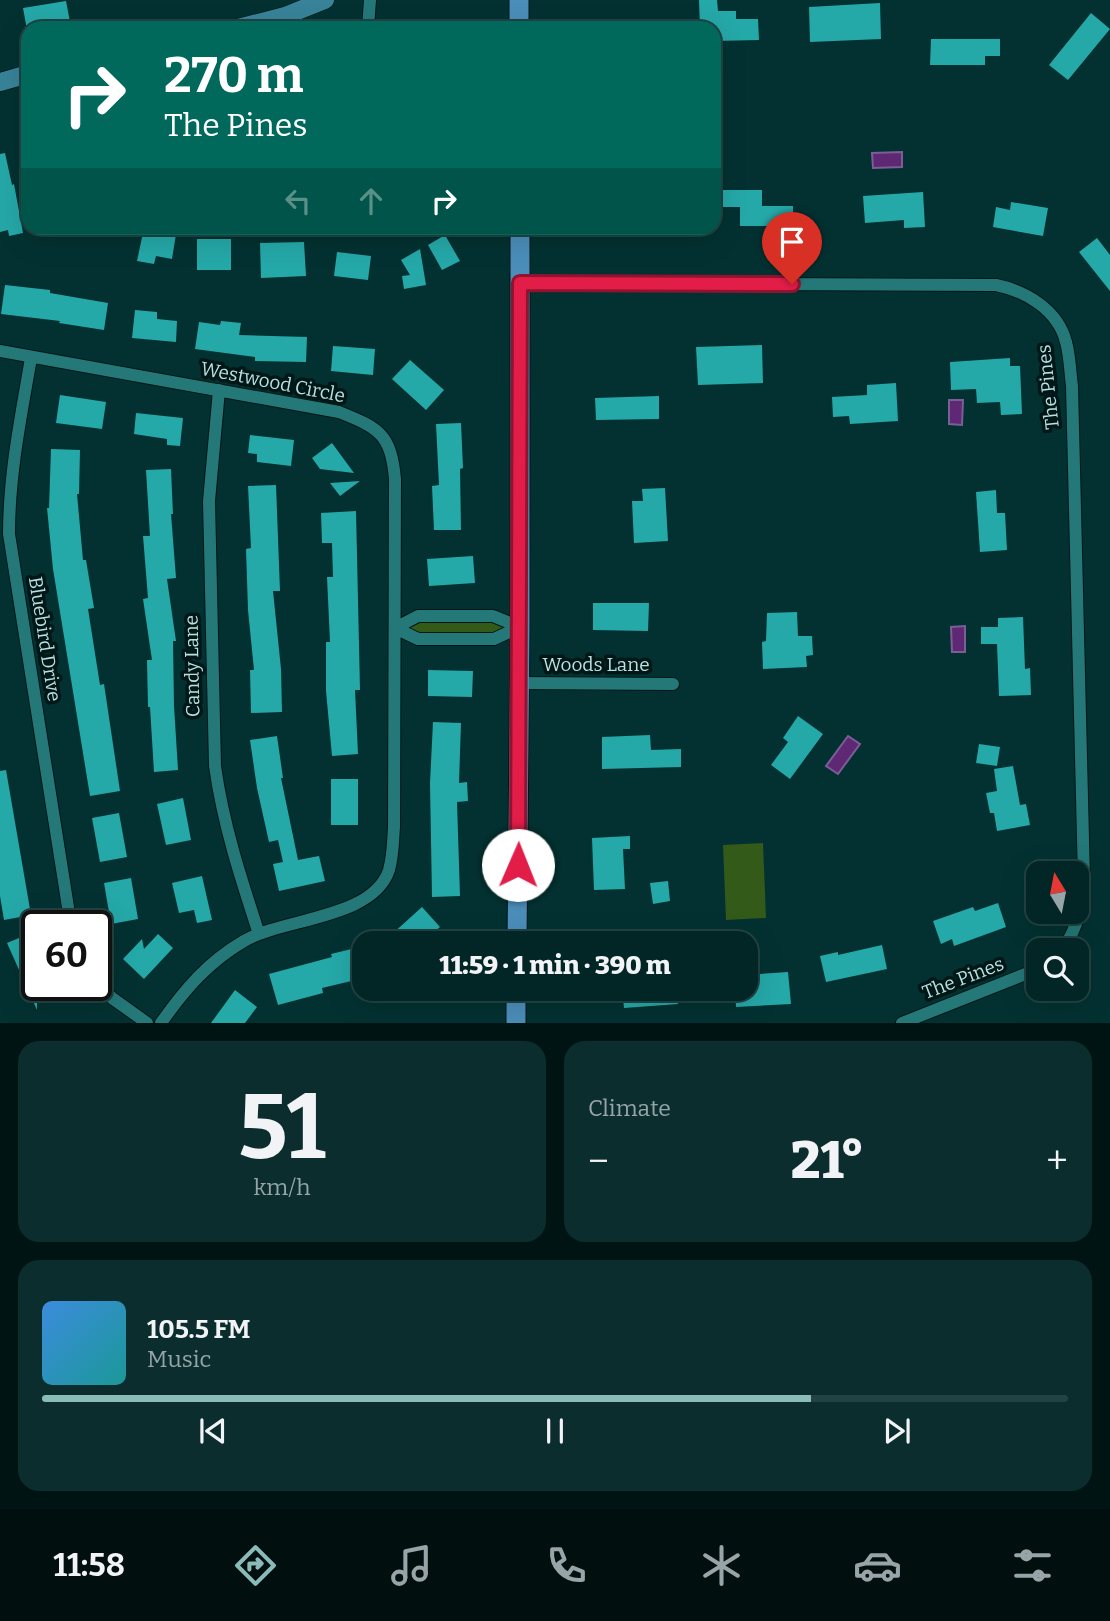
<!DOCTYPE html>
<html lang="en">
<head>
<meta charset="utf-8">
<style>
  :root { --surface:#022525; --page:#0c2d2d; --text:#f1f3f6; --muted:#96a5a7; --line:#234242; --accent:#8bbbb9 }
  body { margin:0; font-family:Bitter,serif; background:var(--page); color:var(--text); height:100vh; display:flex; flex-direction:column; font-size:26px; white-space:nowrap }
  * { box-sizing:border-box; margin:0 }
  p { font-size:23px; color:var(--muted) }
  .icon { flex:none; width:38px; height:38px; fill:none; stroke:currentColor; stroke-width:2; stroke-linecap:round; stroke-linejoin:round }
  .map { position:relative; height:1023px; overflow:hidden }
  .panel { display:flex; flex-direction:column; gap:18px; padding:18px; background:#011414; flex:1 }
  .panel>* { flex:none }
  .hud { position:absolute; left:21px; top:21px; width:700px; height:214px; border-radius:21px; box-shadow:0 7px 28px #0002,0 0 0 2px var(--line); background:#00695c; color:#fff; overflow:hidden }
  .needle { width:46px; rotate:350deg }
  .tools { position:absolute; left:1026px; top:861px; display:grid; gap:14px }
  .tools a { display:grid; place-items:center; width:63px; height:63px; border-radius:14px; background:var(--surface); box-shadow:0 7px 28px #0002,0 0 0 2px var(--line); font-size:35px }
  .speed { position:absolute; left:21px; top:910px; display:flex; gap:14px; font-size:35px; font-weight:700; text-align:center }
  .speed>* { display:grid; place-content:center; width:91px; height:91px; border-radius:50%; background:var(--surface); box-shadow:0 7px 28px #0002,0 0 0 2px var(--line); line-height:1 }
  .speed .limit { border:4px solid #111; border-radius:10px; background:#fff; color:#111 }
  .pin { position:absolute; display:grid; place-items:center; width:60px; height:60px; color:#fff; margin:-72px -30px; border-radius:50% 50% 50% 0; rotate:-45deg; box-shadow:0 0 7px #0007 }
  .pin .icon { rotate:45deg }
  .me { position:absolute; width:77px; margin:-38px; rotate:1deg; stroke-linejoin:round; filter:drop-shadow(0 0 5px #0008) }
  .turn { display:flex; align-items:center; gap:24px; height:147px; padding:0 28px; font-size:32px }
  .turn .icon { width:91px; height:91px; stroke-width:2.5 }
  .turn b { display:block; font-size:49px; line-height:60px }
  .lanes { display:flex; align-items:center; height:66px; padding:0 28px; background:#0003; justify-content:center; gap:35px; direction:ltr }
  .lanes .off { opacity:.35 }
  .big { font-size:52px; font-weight:800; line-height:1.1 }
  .panel .widget { flex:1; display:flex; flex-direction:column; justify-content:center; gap:10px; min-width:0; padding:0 24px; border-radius:21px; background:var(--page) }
  .panel .dial { align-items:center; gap:0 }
  .dial b { font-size:91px; line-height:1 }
  .song { display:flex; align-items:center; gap:21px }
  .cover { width:84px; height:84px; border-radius:10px; background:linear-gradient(135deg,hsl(210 70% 55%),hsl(180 70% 35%)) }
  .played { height:7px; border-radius:4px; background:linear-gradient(90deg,var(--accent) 75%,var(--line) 75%) }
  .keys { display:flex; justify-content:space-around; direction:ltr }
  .heat { display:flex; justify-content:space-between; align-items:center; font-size:38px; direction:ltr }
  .panel .tiles { flex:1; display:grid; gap:18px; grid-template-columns:1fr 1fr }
  .widget:last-child { grid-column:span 2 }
  .trip { position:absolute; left:352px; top:931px; width:406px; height:70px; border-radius:21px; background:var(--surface); box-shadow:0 7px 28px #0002,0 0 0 2px var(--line); font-weight:800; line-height:70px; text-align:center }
  .tab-bar { display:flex; height:112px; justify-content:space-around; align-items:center; background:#010f0f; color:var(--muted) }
  .tab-bar .icon { width:49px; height:49px }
  .tab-bar .selected { color:var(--accent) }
  .tab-bar b { font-size:32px; color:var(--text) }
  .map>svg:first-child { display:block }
  .green { fill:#335a18 }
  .water { fill:#5f2874; stroke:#7a5f94; stroke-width:2 }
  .building { fill:#25a8a8 }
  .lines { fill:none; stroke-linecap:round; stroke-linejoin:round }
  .street-casing { stroke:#001717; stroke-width:14 }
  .secondary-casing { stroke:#001717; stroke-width:19 }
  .primary-casing { stroke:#001717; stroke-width:21 }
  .street { stroke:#247878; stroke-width:12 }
  .secondary { stroke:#388399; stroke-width:18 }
  .primary { stroke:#4b8eba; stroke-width:19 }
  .route-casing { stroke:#92132f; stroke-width:18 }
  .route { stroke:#e11d48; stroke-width:12 }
  .labels { text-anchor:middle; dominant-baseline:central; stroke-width:7; stroke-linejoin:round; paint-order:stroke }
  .street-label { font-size:19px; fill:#badfdf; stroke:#001717 }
</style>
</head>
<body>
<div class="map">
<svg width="1110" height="1023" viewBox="0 0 1110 1023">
  <rect width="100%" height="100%" fill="#033131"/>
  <path class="green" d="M418 616H493L520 627 494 639H418L395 628Z
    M763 843 766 918 726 920 723 845Z"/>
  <path class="water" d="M902 152V167L873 168 872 153Z
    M949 400H963L962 425 949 424Z
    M965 626V652H952L951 627Z
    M848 736 860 744 838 774 826 766Z"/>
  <path class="building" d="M699 0H717L718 11H736V19H758L759 40 714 41V28H700Z
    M66 1 70 22 27 30 23 8Z
    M880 3 881 39 810 42 809 7Z
    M1091 13 1110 29 1068 80 1049 65Z
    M931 39H1000V56H985V65H930Z
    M5 153 12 185 14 184 23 233 9 236 8 230 0 232V154Z
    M714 190H762V206H793V226H740V207H714Z
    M923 192 925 227 904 228V220L865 223 863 196Z
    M1011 202 1048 208 1043 236 993 227 996 207 1010 210Z
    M144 228 176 234 172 259 156 256 154 264 137 261Z
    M445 235 460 261 442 270 428 245Z
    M1097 238 1110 255V291L1079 252Z
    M197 239H231V270H197Z
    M304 242 306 276 261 278 260 243Z
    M420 249 426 285 404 289 402 276 410 275 401 260Z
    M337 252 371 256 368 280 334 276Z
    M5 285 50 290V293L108 303 104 330 59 323 60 321 1 314Z
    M135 310 157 312V319L177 321 176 342 132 338Z
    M221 321 241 323 239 335 307 337 306 362 255 361V357L195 349 199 322 220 325Z
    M762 345 763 383 698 385 696 347Z
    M333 346 375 349 373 375 331 371Z
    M1010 358V366H1020L1022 414 1001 415 1000 402 977 403 976 389 951 390 950 362Z
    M410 360 444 390 426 410 392 379Z
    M896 383 898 421 850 424 849 416 833 417 832 397 867 395V385Z
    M60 395 106 402 102 429 56 423Z
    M659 396V419L596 420 595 398Z
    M136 413 183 418 180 446 167 445V439L134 434Z
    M461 423 463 468 460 469 461 530H434L432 486 439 485 436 424Z
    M250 435 294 440 291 466 257 462V454L248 453Z
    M332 443 354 473 320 469 312 458Z
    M51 449 80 450 79 494H77L83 560H86L94 608 88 609 100 685 104 684 120 791 90 796 53 569 47 508H49Z
    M171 469 173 514H171L176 578 167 579 176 641H173L174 706 178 770 154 772 150 707H148L147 660H152L143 599 148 598 143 536H150L146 470Z
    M360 481 340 496 330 483Z
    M276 485 280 591H273L281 669 282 712 251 713 250 670H254L248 610 246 549 251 548 248 486Z
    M665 488 668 541 634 543 632 501H643L642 489Z
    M996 490 997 513H1005L1007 550 980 552 976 492Z
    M356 511 360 690H355L358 754 332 756 326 691V642H330L327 577H333L332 543H322L321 513Z
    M473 556 475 583 429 586 427 559Z
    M593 603H649L648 631 593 630Z
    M797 612 798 636H812L813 655 806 656 807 667 763 669 762 642 766 641 767 613Z
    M1023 617 1025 669 1030 668 1031 695 999 696 997 644H981V627H998V618Z
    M428 670 473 671 472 697 428 696Z
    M798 716 823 734 790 779 771 765 788 742 783 738Z
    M433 722 461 723 459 783 467 782 468 801 457 802 460 896 432 897 430 783Z
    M650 735 651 750 681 749V767L602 769V737Z
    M277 736 283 778H281L298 860 319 856 325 881 279 891 273 864 283 862 278 840 269 842 257 788 250 740Z
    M979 744 1000 747 997 766 976 763Z
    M1013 766 1020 805 1026 804 1030 825 997 831 994 813H990L986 793 997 791 994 769Z
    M6 770 31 915 4 920 0 896V771Z
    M331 779H358V825H331Z
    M183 798 191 840 166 845 157 804Z
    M119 813 127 857 100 862 92 818Z
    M630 836V849H623L625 889 594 890 592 838Z
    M202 876 212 920 197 923 194 910 179 913 172 883Z
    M131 878 138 919 111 924 104 883Z
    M668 881 670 901 653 904 650 883Z
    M998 903 1006 927 954 946 952 939 941 944 933 921 973 907 975 911Z
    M422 907 440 927 422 943H399L391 935Z
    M158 934 173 948 144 979 123 959 142 939 144 949Z
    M19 938 24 949 37 943V1010L7 943Z
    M882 945 887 969 826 982 820 956 838 952V955Z
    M364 946V978L322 988 323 993 278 1005 269 974 332 957 331 954Z
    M788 972 791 1004 736 1007 735 989H746V975Z
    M622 989H676L678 1004 624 1008Z
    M235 990 257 1007 245 1023H211Z"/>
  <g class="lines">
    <defs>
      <path id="street" d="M368 28 370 0
        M520 283 996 285C1026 291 1058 310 1066 342 1070 356 1070 372 1072 386L1084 880C1082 907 1078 928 1062 950
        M0 351 339 412C379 428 391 434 395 479L394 827C393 841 393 856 389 870 373 919 283 918 244 941 208 962 185 989 161 1023
        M31 358C21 416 9 474 9 534L71 926
        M219 390 209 501 215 766C223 824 241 879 259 934
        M418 616H493L520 627 494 639H418L395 628Z
        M520 683 673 684
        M96 980 112 998 147 1023
        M902 1023 1038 969"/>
      <path id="secondary" d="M238 28 285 16 325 0
        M0 82 28 74"/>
      <path id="primary" d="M519 0V28
        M517 943 520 627V228
        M516 1023V989"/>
    </defs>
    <use href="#street" class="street-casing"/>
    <use href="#secondary" class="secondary-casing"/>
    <use href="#primary" class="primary-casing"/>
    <use href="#street" class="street"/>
    <use href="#secondary" class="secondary"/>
    <use href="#primary" class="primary"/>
  </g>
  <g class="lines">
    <defs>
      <path id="route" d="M518 865 520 283 792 284"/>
    </defs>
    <use href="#route" class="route-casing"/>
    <use href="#route" class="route"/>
  </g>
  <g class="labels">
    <g class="street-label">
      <text transform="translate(273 382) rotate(11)">Westwood Circle</text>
      <text transform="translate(1048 387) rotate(-96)">The Pines</text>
      <text transform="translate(45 639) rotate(81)">Bluebird Drive</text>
      <text x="596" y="664">Woods Lane</text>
      <text transform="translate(192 666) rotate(-91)">Candy Lane</text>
      <text transform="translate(963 978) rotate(-21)">The Pines</text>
    </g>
  </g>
</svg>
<div class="tools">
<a><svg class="needle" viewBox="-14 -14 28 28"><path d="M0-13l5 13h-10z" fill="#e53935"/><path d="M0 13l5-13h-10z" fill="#96a5a7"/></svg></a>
<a><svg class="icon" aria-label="search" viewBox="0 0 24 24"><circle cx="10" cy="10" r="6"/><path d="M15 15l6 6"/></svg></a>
</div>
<div class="speed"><div class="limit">60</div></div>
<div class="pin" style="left:792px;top:284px;background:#d93025"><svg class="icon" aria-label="arrive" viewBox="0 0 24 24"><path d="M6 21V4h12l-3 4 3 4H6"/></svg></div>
<svg class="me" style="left:518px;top:865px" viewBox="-20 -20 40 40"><circle r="19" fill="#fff"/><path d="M0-13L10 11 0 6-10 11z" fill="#e11d48"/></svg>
<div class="trip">11:59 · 1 min · 390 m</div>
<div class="hud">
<div class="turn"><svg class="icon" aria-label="right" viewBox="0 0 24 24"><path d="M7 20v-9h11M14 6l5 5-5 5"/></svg><div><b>270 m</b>The Pines</div></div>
<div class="lanes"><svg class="icon off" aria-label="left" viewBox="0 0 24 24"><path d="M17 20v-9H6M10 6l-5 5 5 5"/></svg><svg class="icon off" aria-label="ahead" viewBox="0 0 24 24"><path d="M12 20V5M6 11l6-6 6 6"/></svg><svg class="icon" aria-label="right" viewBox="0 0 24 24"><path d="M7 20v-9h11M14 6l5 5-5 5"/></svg></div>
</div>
</div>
<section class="panel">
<div class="tiles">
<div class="widget dial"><b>51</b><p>km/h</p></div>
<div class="widget"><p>Climate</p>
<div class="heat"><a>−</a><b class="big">21°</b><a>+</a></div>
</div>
<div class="widget">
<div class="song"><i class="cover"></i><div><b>105.5 FM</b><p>Music</p></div></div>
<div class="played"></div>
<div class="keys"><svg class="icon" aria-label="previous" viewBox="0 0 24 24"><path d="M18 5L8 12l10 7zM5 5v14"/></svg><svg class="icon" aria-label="pause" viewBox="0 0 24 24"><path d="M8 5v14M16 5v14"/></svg><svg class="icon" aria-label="next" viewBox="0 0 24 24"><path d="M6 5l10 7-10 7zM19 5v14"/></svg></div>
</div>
</div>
</section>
<nav class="tab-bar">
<b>11:58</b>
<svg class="icon selected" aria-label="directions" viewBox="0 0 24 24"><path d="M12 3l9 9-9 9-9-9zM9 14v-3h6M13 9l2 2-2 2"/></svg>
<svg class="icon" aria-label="music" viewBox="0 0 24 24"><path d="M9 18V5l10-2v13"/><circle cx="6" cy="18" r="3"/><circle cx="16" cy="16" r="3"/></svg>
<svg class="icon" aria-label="phone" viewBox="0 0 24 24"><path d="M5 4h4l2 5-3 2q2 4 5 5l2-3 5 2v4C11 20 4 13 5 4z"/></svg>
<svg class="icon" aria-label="climate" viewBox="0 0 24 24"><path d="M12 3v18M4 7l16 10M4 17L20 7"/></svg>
<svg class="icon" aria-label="car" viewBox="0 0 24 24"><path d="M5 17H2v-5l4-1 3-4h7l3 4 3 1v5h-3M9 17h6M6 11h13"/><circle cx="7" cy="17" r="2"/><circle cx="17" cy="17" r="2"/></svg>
<svg class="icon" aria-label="filters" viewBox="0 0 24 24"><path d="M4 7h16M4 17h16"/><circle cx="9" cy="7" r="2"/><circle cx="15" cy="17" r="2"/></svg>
</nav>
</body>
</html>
